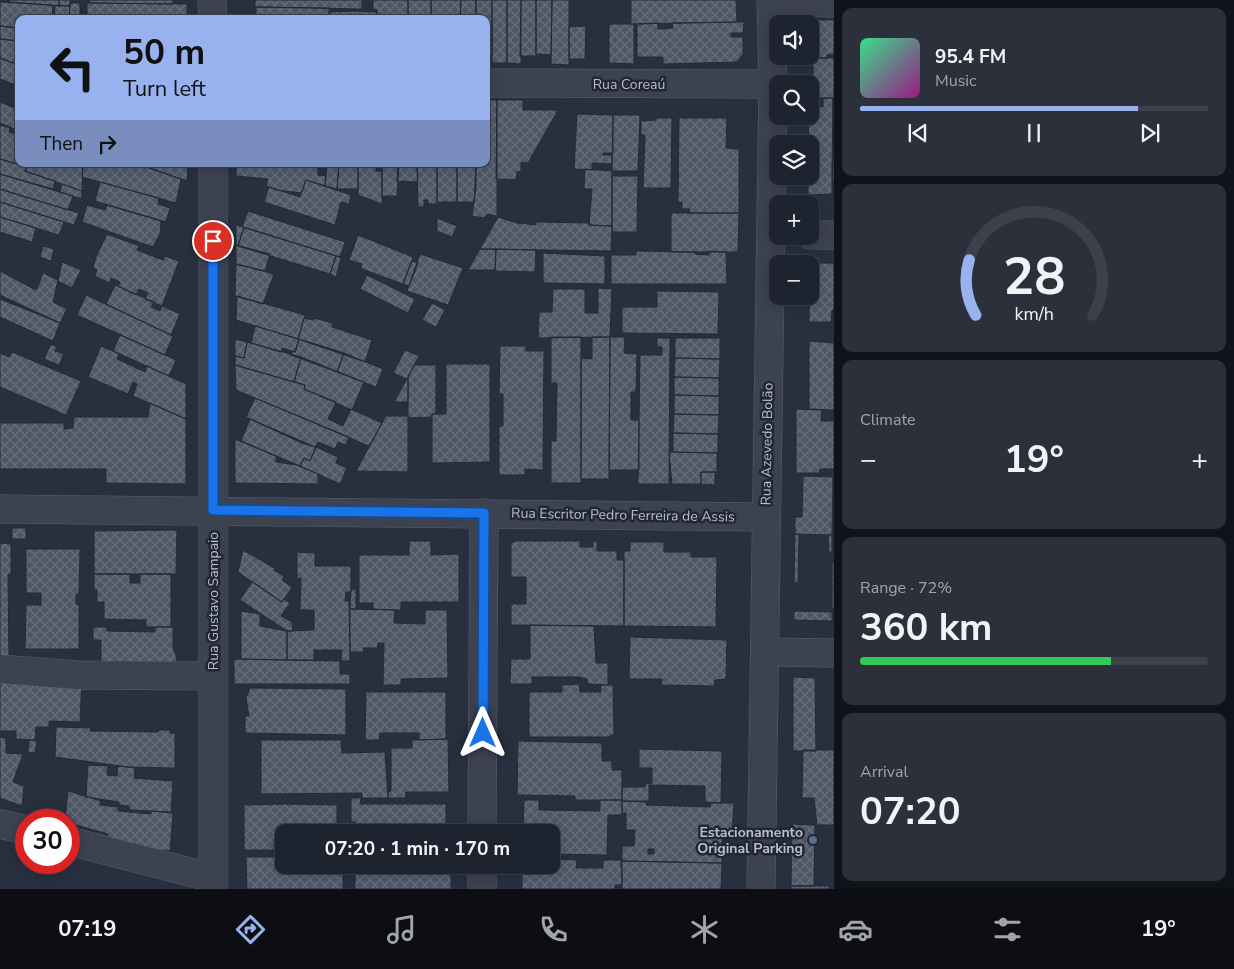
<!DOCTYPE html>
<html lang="en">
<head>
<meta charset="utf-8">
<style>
  :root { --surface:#1e242f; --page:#2b303b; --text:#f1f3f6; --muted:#a1a4aa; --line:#3c414b; --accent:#98b2ef }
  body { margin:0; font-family:"Nunito Sans",sans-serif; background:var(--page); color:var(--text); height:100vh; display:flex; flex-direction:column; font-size:19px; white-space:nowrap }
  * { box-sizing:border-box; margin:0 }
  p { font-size:16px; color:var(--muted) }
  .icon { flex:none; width:28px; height:28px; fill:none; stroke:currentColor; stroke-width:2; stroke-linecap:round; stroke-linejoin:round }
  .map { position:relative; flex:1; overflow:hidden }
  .panel { display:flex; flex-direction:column; gap:8px; padding:8px; background:#10141a; width:400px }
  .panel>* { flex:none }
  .banner { position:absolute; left:15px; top:15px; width:475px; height:152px; border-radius:10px; box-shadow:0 2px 12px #0003,0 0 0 1px var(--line); background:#98b2ef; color:#111; overflow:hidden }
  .controls { position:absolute; left:769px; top:15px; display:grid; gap:10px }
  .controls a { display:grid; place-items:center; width:50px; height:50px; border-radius:10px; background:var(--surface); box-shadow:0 2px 12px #0003,0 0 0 1px var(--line); font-size:25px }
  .speed { position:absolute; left:15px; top:809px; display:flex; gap:10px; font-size:25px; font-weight:700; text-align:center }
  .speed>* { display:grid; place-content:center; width:65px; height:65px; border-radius:50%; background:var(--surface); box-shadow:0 2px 12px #0003,0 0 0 1px var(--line); line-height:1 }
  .speed .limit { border:8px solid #d22; background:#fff; color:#111 }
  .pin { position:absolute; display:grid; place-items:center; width:42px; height:42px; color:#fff; margin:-21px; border:2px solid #fff; border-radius:50%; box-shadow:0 1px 5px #0007 }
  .me { position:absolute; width:55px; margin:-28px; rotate:0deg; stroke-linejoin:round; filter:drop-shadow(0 0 4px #0008) }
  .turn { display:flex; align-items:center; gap:18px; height:105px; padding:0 25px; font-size:22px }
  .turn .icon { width:65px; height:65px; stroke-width:2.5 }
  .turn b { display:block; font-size:35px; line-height:42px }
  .then { display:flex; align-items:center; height:48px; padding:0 25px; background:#0003; gap:10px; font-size:19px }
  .big { font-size:38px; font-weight:700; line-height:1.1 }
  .panel .card { flex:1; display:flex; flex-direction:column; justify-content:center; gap:8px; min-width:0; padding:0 18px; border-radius:10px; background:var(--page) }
  .panel .dial { align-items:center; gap:0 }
  .dial svg { height:130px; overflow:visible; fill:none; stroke:var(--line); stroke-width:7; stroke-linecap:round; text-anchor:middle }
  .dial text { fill:var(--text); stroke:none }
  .song { display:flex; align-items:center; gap:15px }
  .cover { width:60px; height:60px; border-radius:8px; background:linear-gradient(135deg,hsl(150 70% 55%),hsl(310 70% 35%)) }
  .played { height:5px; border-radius:2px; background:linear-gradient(90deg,var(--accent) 80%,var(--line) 80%) }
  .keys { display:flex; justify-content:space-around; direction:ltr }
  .heat { display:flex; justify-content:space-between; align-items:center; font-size:28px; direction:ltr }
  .charge { height:8px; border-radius:4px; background:linear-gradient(90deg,#34c759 72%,var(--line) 0) }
  .trip { position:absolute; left:275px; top:824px; width:285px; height:50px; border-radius:10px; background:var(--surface); box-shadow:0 2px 12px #0003,0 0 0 1px var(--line); font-weight:700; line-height:50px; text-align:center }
  .tabs { display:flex; height:80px; justify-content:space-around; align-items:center; background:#0c0e13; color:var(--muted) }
  .tabs .icon { width:35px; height:35px }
  .tabs .current { color:var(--accent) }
  .tabs b { font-size:22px; color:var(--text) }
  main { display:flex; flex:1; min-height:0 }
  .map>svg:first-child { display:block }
  .building { fill:url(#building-cross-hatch); stroke:#232936; fill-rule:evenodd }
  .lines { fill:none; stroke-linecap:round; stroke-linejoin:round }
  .minor-casing { stroke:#5a606c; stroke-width:29 }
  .minor { stroke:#3c424f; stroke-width:28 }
  .route-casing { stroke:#114b97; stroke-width:12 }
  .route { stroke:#1a73e8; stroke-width:9 }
  .service-dot { fill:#5c6f8a; stroke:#212734; stroke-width:2 }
  .labels { text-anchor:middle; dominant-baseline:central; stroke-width:5; stroke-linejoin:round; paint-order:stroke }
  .street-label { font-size:14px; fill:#b9bec9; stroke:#212734 }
  .poi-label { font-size:14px; font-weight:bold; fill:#b9bec9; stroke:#212734; text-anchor:end }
</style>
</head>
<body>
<main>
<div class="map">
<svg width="834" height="889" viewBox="0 0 834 889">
  <defs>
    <pattern id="building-cross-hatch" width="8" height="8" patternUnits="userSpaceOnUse" patternTransform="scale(1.25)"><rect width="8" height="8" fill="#4f5767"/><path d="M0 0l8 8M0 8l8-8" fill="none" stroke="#666d7b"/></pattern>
  </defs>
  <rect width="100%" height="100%" fill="#28303f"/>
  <path class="building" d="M10 0H59V6L10 2Z
    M59 0H70V6H59Z
    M90 0H173V4L90 3Z
    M255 0H362V9L255 7Z
    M373 0H408V19H377V10L373 9Z
    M408 0H431V19H408Z
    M431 0H461L460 19H431Z
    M461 0H476V19H460Z
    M476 0H492V55H486V19H476Z
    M492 0H507V63H492Z
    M507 0H521V64L507 63Z
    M521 0H536V56H520Z
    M536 0H552L551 55 536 54Z
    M552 0H569V65L551 64Z
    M631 0H736L737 22 631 24Z
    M0 2 53 5 52 19H19V28L0 26Z
    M70 3H80V17H69Z
    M87 3 187 4V18L87 17Z
    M55 5 70 6 69 19H54Z
    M256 7 329 8V19H256Z
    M354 11 377 12V19H329V12Z
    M813 20H834V54L827 55V58H813Z
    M744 22 743 33H731V37H743V54L737 62 663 64V57H637V24L658 23V29L673 28 672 23Z
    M609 24H634V64L609 63Z
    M0 26 19 28V41L0 39Z
    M586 26 585 59H569V27Z
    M0 39 19 41V65L0 58Z
    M0 58 19 65V86L0 79Z
    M813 58H834V98H813Z
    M823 98H833L832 194 808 195V178L796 179V176H810V144H797V138H808L810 106 823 107Z
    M833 98 834 180 832 181Z
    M486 100H497V216L487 214 484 218 472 216 476 187V164H486Z
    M497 100H523V110H558L528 163 521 162V171L517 172 516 180 496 179Z
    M0 102 19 110V131L0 123Z
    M577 114 613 115V153H603V155H612V164L592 163V170L574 169Z
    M613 115H640L638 171H612Z
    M656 118H672L671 188H643L645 135H641V121L656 120Z
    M679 118H727L726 148 739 149V213H689L690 209H682V202H678Z
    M0 125 10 128 9 132 19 135V164L74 166 83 164 82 191 25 171 27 167 0 159Z
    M0 159 27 167 25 171 55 181 53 189 0 174Z
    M83 164H138L181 179 176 203 82 177Z
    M138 164H188L187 181 181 179Z
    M236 164H318V175L326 176 325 186 306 180 301 193 277 190 266 186 268 179 236 176Z
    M327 164H339L337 189 325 186Z
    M339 164H358V189H337Z
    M358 164H376V171H382V204L358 195Z
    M382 164H399L397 196H382Z
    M398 164H417L418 182 397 181Z
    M417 164H437V204H428V200H424V207H418Z
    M437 164H457V202H437Z
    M457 164H476L474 202H457Z
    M585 169 612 171V226L589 225 592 189H584Z
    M0 174 73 196 68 210 0 189Z
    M612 176H638L637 232H612Z
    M306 180 351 195 349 204 341 202 335 225 264 202 269 187 300 197Z
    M100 182 159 198 158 204 170 208 166 222 95 201Z
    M62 184 82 191V199L60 192Z
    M0 189 22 196 79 213 74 225 0 202Z
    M0 202 64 222 59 235 0 217Z
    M87 205 105 210 107 205 161 221 160 234 153 247 82 222Z
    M248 211 345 242 340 257 242 227Z
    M671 213H739L738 252H671Z
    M0 217 36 228 32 242 0 232Z
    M498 217 520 224V223L536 225V222L590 223 589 225 612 226 611 251 480 249Z
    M437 218 457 226 452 237 437 231Z
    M236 225 244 227 238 246 236 245Z
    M244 227 336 256 330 274 238 246Z
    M107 234 139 246 137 250 163 260 165 256 179 261 162 306 145 299 148 293 139 289 136 295 118 286 120 282 111 278 109 283 95 276 97 270 93 268 96 257Z
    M358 235 413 257 403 284 365 270 361 268 362 264 349 260Z
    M236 245 270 254 265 271 236 264Z
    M43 246 54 249 51 261 40 257Z
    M480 249H496L495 270H468Z
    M496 249 536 250 535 272 495 271Z
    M636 251 695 252V254L709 255V251L726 252 727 284H611V255H636Z
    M543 253 605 256V284L543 283Z
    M420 254 463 268 448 305 407 291Z
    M336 256 341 258 336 277 330 274Z
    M412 261 418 263 409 286 403 284Z
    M62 262 81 270 72 288 58 281Z
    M810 263H834V311L832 310 831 322H809Z
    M236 264 274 274 263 304 235 296Z
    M0 271 34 289H37L43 273 58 280 53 302 67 309 60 323 0 295Z
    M367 275 415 299 408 313 360 289Z
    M115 285 154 302 151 307 160 311 162 306 180 314 171 335 106 304Z
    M598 288 612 289 610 337 538 338 539 312H552L553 289H585V313H598Z
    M657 291 719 292 718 334 622 333V307H657Z
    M86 295 173 336 165 355 77 315Z
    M237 296 305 315 298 339 236 320Z
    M0 299 60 323 53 341 0 317Z
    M432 303 445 310 436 327 422 320Z
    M304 318 313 320 314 318 333 323 332 327 372 340 365 362 298 339Z
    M255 326 299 339 295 352 282 348 281 352 251 343Z
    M120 335 176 360 169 376 113 351Z
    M551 337H581V483H551V441H556L557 383H551Z
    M592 337H610L609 479H581V358L592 359Z
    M610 337H625L624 353 637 354 636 392H631V420H639V470H609Z
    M657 338H670L669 484H638L640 355H662V347H657Z
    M675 338H720V359L675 358Z
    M235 339 247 342 244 358 235 356Z
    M299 339 344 353 337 372 291 355 293 351 295 352Z
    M809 341 834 343V410L809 409Z
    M247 342 301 357 294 382 235 365V356L244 358Z
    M51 344 57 347 55 351 64 354 59 365 44 359Z
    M101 346 119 354 117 359 145 372 147 366 186 384V419L133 396 137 384 133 382 128 394 88 377Z
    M500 346H526V351H544L543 470 525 469V475H499V426H503V394H499Z
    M405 350 419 356 407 379 393 373Z
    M12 352 81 381 66 415 0 387V353L9 357Z
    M344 353 383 369 376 387 337 372Z
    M301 357 364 382 352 410 304 389 305 385 294 382Z
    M675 358 720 359 719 378 674 377Z
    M446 364H490V462L432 463V414H446Z
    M235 365 305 385 304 389 336 402 328 419 343 426 351 409 382 423 369 446 236 390Z
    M414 365H436V414H432V417L408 418V378Z
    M674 377 719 378V396L674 395Z
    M408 378V402H394L407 379Z
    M674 395 719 396V415L674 414Z
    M255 398 349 437 346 445 338 442 335 449 318 442 315 447 246 417Z
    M150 403 186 419V484L106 483V469H0V423H64V429L73 428 74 417H148Z
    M796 409 822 410 821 421H834V469H820L819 473H796Z
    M674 414 719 415 718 434 673 433Z
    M386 416H408V472L356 471Z
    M250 419 304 444 316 447 310 461 304 458 300 466 241 441Z
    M673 433 718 434V453L673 452Z
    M235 439 276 456V462L297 465 318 474V484L235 483Z
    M316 447 338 457 336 463 347 468 340 484 300 466 304 458 310 461Z
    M669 452 717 453V472H701V484H672Z
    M701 472H715V485L701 484Z
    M803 476 833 477 832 535 795 534V517H802Z
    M12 528H26V539H12Z
    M177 530 176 574H94V531Z
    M795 534H799L798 583H794Z
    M828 535H832V552H829Z
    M409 541H431V555L459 554V602H401V610H395L373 609V603H359V555H409Z
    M515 541H580V547H593V541H597V551H617V560H624V626L511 625V604H526V577H511V544Z
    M630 542H664V552H691V557H717L716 627 624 626V551H630Z
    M0 543 11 544V574H8L9 659 0 661Z
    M26 549H80L79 594H76V604L79 605V649H25L26 605H41V593H26Z
    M243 550 276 569 274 570 284 576 282 580 292 587 282 602 238 572Z
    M297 552 315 553V566H351V592H346L345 601H349L350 661H341L342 650H314V660H287V631L314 630V610H300L301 578 297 579Z
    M832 562H834V609H832Z
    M94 574H130V583H140V574H171V627H146V620L104 619V602H97V590H94Z
    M252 582 282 602 284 599 290 603 281 616 292 622 293 631H287L240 600Z
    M351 589H356V609H350Z
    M350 609 395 610 394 623 425 624V610H447L448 678 401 679V685H383L384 643H378L377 648H363L364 652H350Z
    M241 611 260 614V626L287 631V660L241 659Z
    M794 611 832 612V621L794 620Z
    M530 625 594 626 596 663H608V685L588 684 587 679 579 677H532V684H510L511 659H530Z
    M93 627H107V631L155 632V627H173V648L177 659 173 665 101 669V640H93Z
    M630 637 727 640 726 679 715 680 714 686 661 685 662 679H629Z
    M234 659 340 661V674H350V684H234Z
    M793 677 815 678 816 751H793Z
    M0 678 82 679 80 722 49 721V727H36L35 740 16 739V731H0Z
    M579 684 580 692H601V685H613L614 735H611V737H529V692H562V685Z
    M250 688 346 689V735L245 733V716H249L246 698Z
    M366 692H446V739L419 740V733H380L379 740H365Z
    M56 727 91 728 90 731 158 732 159 730H170V733H175V768L128 767 55 757Z
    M0 737 6 738V753L23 754 13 782 24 786 22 806 0 798Z
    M448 739 449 792H406L405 798H388V792L391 791V748H412V740Z
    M29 740 37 741 35 753 28 752Z
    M261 740H341L342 753 385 752 388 798H362V793L261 794Z
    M518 741 602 743V761H612V770H622V800H575V796L517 795Z
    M639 749 722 751 721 803 705 802V786L649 785V801H622V787H645L646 783 652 784V768H639Z
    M803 750H834V825H817L814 798H802Z
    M88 765 108 766 107 775 117 776 118 766 135 768 134 778 173 781 171 812 132 810 129 809V806L119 805V802L86 797Z
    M68 791 101 801 100 805 118 807V811L151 814V811L173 813 170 851 148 849 107 839 108 834 69 823V820H65Z
    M351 798H361L360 804H446V832H355V822H351Z
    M524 800H539V810L600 811V800H622V815H608L607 855 551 854V832H523Z
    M622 801 646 802V805L710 807 711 803H734L732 833H722V863L622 861V846H634L635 830H626V813L622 814ZM648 849H654V854H648Z
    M285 804 337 805V832H284V840H274V850H244V805Z
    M792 824 815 825 814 886H791Z
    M246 857H284V865H343V889H247Z
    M551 859 577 860 576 868H603V860H621L622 885H615V889H522V868H540V865H551Z
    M622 861 722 863 721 889H622Z
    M350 865H451V889H355V875H350Z
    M791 886H829V889H791Z"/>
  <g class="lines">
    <defs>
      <path id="minor" d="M212 0 213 19
        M771 1 834 3
        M486 83 773 84
        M810 235H834
        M0 509 766 517
        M765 652 834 653
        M0 669 77 675 213 676
        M0 824 26 830
        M482 832 484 513
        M69 841 213 878
        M213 889V164
        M482 889V865
        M761 889 773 84 771 0"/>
    </defs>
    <use href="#minor" class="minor-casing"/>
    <use href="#minor" class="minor"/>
  </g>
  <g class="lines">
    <defs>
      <path id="route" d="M213 241V510L484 513 483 733"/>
    </defs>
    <use href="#route" class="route-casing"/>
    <use href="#route" class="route"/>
  </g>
  <circle class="service-dot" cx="813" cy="840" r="5"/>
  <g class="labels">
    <g class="street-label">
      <text x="629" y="84">Rua Coreaú</text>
      <text transform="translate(767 444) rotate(-89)">Rua Azevedo Bolão</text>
      <text transform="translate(623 515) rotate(1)">Rua Escritor Pedro Ferreira de Assis</text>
      <text transform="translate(213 601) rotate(-90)">Rua Gustavo Sampaio</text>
    </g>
    <g class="poi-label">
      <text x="803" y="832">Estacionamento<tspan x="803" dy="16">Original Parking</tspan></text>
    </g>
  </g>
</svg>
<div class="controls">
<a><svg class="icon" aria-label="sound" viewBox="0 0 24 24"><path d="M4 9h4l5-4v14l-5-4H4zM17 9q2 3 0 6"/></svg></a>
<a><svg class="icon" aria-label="search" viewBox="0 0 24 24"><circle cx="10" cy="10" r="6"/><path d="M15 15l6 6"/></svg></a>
<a><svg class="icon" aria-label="layers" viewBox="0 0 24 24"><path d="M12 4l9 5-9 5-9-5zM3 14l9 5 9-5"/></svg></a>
<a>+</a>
<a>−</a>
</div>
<div class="speed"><div class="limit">30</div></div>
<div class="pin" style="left:213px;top:241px;background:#d93025"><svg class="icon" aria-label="arrive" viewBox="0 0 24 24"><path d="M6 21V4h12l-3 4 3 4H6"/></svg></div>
<svg class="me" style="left:483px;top:733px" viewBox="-20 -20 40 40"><path d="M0-17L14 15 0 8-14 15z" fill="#1a73e8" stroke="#fff" stroke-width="4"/></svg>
<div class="trip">07:20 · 1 min · 170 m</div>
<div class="banner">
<div class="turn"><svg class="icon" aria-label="left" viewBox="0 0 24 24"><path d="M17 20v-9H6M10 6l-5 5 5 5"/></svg><div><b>50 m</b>Turn left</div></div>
<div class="then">Then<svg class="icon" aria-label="right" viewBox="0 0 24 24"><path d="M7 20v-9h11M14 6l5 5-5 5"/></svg></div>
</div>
</div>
<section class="panel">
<div class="card">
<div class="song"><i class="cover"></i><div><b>95.4 FM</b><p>Music</p></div></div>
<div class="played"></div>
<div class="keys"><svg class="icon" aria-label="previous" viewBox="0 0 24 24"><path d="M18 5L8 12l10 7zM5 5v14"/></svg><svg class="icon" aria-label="pause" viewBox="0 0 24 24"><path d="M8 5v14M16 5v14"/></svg><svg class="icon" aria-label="next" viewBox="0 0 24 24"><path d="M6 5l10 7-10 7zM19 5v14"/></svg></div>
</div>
<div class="card dial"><svg viewBox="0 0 100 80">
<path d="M14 69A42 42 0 1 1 86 69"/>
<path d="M14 69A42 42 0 0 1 10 35" stroke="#98b2ef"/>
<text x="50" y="56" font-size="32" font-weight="700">28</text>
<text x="50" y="72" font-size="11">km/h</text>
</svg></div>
<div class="card"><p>Climate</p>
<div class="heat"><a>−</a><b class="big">19°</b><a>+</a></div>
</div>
<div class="card"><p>Range · 72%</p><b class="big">360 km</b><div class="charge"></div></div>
<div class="card"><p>Arrival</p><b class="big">07:20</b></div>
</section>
</main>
<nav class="tabs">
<b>07:19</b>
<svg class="icon current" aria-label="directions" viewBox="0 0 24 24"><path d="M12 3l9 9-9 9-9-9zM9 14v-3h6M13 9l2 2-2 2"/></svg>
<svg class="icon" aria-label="music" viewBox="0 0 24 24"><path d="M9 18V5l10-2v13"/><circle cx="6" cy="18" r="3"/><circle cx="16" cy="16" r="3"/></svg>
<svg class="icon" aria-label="phone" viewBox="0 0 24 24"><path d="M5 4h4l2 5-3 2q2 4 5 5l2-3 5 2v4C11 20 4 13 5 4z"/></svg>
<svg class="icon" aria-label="climate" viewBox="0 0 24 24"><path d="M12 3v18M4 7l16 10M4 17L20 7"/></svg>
<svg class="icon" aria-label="car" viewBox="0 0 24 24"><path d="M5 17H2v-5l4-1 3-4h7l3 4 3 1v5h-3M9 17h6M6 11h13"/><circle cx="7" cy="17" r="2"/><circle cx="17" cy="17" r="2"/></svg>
<svg class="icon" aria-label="filters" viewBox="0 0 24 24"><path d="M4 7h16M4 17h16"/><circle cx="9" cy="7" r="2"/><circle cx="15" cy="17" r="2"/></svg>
<b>19°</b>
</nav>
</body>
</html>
